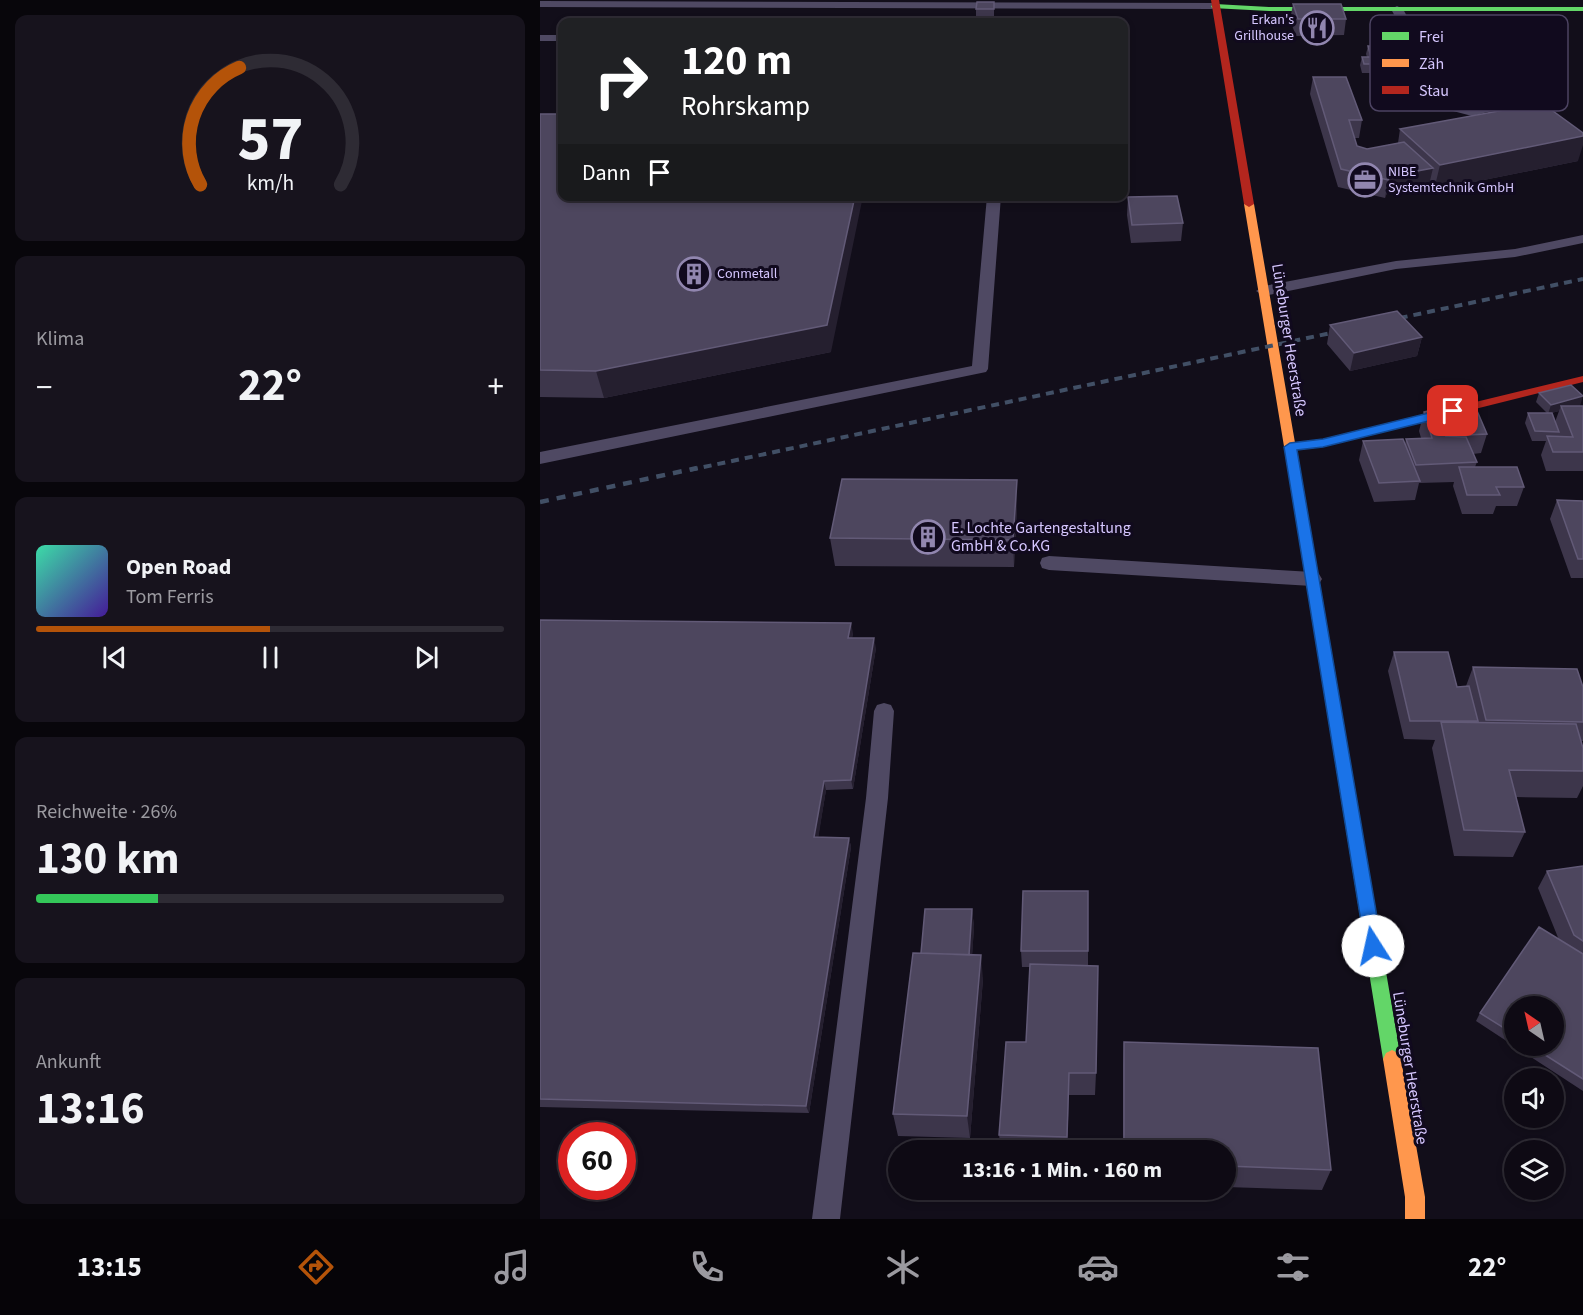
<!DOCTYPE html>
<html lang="de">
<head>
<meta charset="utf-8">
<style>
  :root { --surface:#0e0a14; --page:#17131d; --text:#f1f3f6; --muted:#9b9aa0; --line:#2e2b34; --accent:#b45309 }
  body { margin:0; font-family:"Source Sans 3",sans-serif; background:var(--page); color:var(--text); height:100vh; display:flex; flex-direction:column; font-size:22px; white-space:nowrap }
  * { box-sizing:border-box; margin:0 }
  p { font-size:20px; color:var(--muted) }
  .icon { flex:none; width:33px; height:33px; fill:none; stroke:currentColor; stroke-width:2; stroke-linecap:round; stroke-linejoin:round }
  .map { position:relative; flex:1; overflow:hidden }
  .sheet { display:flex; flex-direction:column; gap:15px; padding:15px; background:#08060b; width:540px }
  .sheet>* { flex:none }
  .top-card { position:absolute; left:18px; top:18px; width:570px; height:183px; border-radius:12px; box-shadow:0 3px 9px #0003,0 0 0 2px var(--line); background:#202124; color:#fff; overflow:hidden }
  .needle { width:39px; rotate:326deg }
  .buttons { position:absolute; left:964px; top:996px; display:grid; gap:12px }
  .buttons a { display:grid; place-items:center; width:60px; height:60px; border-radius:50%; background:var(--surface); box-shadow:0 3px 9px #0003,0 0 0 2px var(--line); font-size:30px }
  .speed { position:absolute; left:18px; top:1122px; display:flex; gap:12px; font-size:30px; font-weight:700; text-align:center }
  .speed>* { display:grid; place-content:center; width:78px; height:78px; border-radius:50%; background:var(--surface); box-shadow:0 3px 9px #0003,0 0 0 2px var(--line); line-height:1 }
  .speed .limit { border:9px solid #d22; background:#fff; color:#111 }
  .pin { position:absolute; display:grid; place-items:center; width:51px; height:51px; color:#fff; margin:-26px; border-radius:12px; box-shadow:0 3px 9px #0006 }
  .me { position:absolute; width:66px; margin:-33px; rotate:350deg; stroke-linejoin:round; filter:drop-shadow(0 0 4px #0008) }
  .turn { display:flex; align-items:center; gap:21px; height:126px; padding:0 24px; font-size:27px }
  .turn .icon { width:78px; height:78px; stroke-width:2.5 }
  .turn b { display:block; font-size:42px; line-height:51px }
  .then { display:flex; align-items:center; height:57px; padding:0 24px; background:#0003; gap:12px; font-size:22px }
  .big { font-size:45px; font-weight:700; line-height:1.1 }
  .sheet .widget { flex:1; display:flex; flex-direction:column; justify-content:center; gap:9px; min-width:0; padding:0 21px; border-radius:12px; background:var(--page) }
  .sheet .dial { align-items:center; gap:0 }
  .dial svg { height:156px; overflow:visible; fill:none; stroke:var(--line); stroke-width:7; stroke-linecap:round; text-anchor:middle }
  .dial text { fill:var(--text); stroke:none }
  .song { display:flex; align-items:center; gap:18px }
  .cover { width:72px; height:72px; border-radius:9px; background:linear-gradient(135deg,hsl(160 70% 55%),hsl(260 70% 35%)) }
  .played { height:6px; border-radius:3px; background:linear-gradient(90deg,var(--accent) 50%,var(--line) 50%) }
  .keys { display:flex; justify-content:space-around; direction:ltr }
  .heat { display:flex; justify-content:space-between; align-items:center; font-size:33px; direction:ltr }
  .charge { height:9px; border-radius:4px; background:linear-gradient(90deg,#34c759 26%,var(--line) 0) }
  .trip { position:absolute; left:348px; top:1140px; width:348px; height:60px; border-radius:30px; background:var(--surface); box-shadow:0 3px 9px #0003,0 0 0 2px var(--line); font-weight:700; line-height:60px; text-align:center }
  .tab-bar { display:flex; height:96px; justify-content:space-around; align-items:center; background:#060408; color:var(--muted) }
  .tab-bar .icon { width:42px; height:42px }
  .tab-bar .selected { color:var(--accent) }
  .tab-bar b { font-size:27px; color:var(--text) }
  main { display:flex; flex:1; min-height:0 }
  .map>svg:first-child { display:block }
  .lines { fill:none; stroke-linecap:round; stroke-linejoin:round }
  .lane { fill:#4f4963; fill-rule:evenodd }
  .fast { fill:#63d668; fill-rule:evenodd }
  .slow { fill:#ff974d; fill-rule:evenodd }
  .jam { fill:#b3261e; fill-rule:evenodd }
  .rail-far1 { stroke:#414f65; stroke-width:4; stroke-dasharray:8 6; stroke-linecap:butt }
  .rail { stroke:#414f65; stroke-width:4.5; stroke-dasharray:9 8; stroke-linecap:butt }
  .wall { fill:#3d364b; fill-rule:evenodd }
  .shaded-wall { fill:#251f2f }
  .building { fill:#4d465e; stroke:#625a77; stroke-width:1.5 }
  .route { fill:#1a73e8; stroke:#114b97; stroke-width:1.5 }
  .labels { text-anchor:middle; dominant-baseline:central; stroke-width:6; stroke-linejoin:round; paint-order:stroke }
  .far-poi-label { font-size:14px; fill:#d6c7ff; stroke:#110a1e; text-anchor:start }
  .street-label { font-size:16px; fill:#d6c7ff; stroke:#110a1e }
  .poi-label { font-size:16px; fill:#d6c7ff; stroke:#110a1e; text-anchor:start }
  .key { fill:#110a1e; stroke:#4c4362; stroke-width:1.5 }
  .key-label { font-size:16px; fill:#d6c7ff }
</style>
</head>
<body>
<main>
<section class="sheet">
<div class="widget dial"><svg viewBox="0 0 100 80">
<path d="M14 69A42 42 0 1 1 86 69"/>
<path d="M14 69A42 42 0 0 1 34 9" stroke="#b45309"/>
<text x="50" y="56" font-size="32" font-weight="700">57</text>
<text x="50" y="72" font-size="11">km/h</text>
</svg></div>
<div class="widget"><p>Klima</p>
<div class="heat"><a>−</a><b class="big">22°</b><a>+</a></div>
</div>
<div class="widget">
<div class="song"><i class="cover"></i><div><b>Open Road</b><p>Tom Ferris</p></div></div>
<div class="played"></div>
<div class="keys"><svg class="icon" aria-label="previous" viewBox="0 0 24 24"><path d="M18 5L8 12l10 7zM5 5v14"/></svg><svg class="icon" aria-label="pause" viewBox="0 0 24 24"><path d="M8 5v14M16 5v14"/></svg><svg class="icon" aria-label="next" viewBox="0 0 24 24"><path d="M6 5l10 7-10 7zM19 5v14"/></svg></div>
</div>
<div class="widget"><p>Reichweite · 26%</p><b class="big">130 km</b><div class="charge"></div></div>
<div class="widget"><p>Ankunft</p><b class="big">13:16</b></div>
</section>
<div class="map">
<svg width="1043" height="1219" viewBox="0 0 1043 1219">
  <rect width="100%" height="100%" fill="#120e1a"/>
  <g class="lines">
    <path class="lane" d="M0 1 675 3 681 6 675 9 0 7Z
      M857 6 863 9 892 62 965 95 967 98 963 108 932 116 913 111 898 95 851 9ZM898 74 954 100 953 103C918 112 915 104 898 74Z
      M0 35H22V41H0Z
      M447 196H461L448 369 446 372 0 464V452L432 366Z
      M1043 235V243L975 257 856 269 724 296 716 291 724 286 856 261 975 249Z
      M509 556 772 572 779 574 782 579 779 584 772 586 509 570 502 568 500 563 502 558Z
      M344 703 351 705 354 711 348 798 300 1219H272L326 798 334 711 337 705Z"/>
    <path class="fast" d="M675 4 729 7H1043V11H729L672 8 671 6Z
      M759 497 765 501 861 1059 858 1065 852 1068 846 1065 843 1059 753 501Z"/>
    <path class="slow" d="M709 201 714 204 765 501 759 505 753 501 704 204Z
      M852 1050 858 1053 861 1059 885 1197V1219H865V1197L843 1059 846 1053Z"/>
    <path class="jam" d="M671 0H679L714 204 709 207 704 204Z
      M1043 376V382L783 447 750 451 744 447 750 443 783 439Z"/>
    <path class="rail-far1" d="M846 321 1043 279
      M150 470 805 330"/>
    <path class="rail" d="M0 502 157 468"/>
  </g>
  <path class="wall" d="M454 2V17H436V9Z
    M753 4 806 19 804 35 756 36 750 20Z
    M828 46 847 64 846 73H822L820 65 822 57H827L826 54Z
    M773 77 822 120 819 138H814L817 146 827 149 858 143 860 129 1038 161 894 190 889 185 847 193 845 198 798 187 770 94Z
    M0 114 291 352 64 398 0 397Z
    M588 197 643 223 641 241 591 243 587 215Z
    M790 325 882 337 877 356 810 371 787 344Z
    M999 393 1040 406H1037H1043V471H1006L1001 455 1006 441H992L985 423 988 413H1007L996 402ZM1019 411 1015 422 1011 413Z
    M884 412 947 434 941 453 933 454 937 462 935 467 984 487 977 506H956L953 514H922L913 486 914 482 879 483 875 500 834 502 819 460 823 441 865 444 866 439 881 438 879 431Z
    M477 480V507L474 567 295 566 290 538Z
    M1017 500 1043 501V578H1031L1010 519Z
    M0 620 313 633 312 638 336 648 313 789 286 790 278 837 309 838 311 847 269 1113 0 1107Z
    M854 652 917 687 926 686 933 667 1043 687V741H1041L1043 748V786L1037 798 976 797 985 832 973 857 914 856 892 748 895 740 864 739 848 671Z
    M1043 866V1091L936 1021 940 1013 1019 940 998 888 1007 871ZM975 1006 1014 1046H975Z
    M432 909 434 927 432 955 443 979 430 1138 358 1136 353 1114 381 953Z
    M481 951H548V966L556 1073 555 1095H529L527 1150H461L459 1135 486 1042 490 967H482Z
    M584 1042 791 1170 782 1190 686 1187V1150H583V1065Z"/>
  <path class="shaded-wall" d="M1043 136V145L1038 161 894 190 900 165Z
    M893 168 889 185 847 193 845 198 848 180 851 176Z
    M315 196H323L291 352 64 398 56 371Z
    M882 337 877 356 810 371 814 353Z
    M1043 396 1040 406 1023 410 1021 406 1019 411 1008 414 1011 405Z
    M477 480V507L474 567 473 540Z
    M311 623 313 633 310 648 308 638Z
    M334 638 336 648 313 789 311 780Z
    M284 781 286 790 277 846 274 837Z
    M309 838 311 847 269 1113 266 1106Z
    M432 909 434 927 431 974 429 958Z
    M441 955 443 979 430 1138 427 1116Z
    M529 1073V1095L527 1150V1137Z"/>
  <path class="building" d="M437 2H454V9H436Z
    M753 4H801L806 19H758Z
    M828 46H841L847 64H824L822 57H831Z
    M773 77H806L822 120H809L817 146 827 149 864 142 893 168 851 176 848 180 801 169Z
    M1002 103 1043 133V136L900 165 860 129Z
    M0 114H22V196H315L287 325 56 371 0 370Z
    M637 196 643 223 592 225 588 197Z
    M857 311 882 337 814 353 790 325Z
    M1031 385 1043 396 1011 405 999 393Z
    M932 399 947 434 905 436 926 437 937 462 876 465 866 439 892 438 884 412Z
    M1021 406H1043V452H1013L1007 436 1033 437Z
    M988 413H1012L1019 432 995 431Z
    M863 439 880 481 839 483 823 441Z
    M919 467H977L984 487H956L960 495H927Z
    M302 479 477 480 473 540 290 538Z
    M1017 500 1043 501V559H1038Z
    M0 620 311 623 308 638H334L311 780 284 781 274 837 309 838 266 1106 0 1099Z
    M854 652H908L917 687 929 686 938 721H870Z
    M933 667 1037 669 1043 687V722L946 720Z
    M901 722 1036 724 1043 748V771L969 770 985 832 924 830Z
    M1043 866V941L1034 935 1007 871Z
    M483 891H548V951H481Z
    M385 909H432L429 955 381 953Z
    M999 927 1043 954V1079L991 1046H1014V1006H975V1035L940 1013Z
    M373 953 441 955 427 1116 353 1114Z
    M490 964 558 966 556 1073H529L527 1137 459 1135 466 1042H486Z
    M584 1042 778 1048 791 1170 686 1166V1150H584Z"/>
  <path class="route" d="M913 407 919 411 917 414 783 447 757 450 842 946 839 952 833 954 827 952 825 946 744 447 750 443 783 439Z"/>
  <defs>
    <symbol id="restaurant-ring" viewBox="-11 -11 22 22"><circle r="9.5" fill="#110a1e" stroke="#9186af" stroke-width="1.5"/><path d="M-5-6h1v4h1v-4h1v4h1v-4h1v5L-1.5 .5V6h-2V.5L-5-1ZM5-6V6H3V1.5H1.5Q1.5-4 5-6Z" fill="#9186af"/></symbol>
    <symbol id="office-ring" viewBox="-11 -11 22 22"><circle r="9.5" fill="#110a1e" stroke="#9186af" stroke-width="1.5"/><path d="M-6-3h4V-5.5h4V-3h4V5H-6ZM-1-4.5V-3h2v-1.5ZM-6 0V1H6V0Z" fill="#9186af"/></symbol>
    <symbol id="building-ring" viewBox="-11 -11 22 22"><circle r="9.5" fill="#110a1e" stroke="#9186af" stroke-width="1.5"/><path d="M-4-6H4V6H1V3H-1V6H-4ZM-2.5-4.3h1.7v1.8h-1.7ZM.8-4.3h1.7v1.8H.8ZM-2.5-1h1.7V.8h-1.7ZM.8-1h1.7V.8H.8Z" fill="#9186af"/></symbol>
  </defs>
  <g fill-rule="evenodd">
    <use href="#restaurant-ring" x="758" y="9" width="38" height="38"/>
    <use href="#office-ring" x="806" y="161" width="38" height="38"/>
    <use href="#building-ring" x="135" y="255" width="38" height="38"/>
    <use href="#building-ring" x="369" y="518" width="38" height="38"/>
  </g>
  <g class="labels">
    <g class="far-poi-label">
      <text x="754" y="20" text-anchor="end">Erkan's<tspan x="754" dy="16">Grillhouse</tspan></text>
      <text x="848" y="172">NIBE<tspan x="848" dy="16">Systemtechnik GmbH</tspan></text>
      <text x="177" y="274">Conmetall</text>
    </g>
    <g class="street-label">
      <text transform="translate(749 340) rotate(81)">Lüneburger Heerstraße</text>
      <text transform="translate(870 1068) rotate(81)">Lüneburger Heerstraße</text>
    </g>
    <g class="poi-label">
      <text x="411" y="528">E. Lochte Gartengestaltung<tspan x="411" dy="18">GmbH &amp; Co.KG</tspan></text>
    </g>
  </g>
  <rect x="830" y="15" width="198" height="96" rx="9" class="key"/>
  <rect x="842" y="32" width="27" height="8" fill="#63d668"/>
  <rect x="842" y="59" width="27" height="8" fill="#ff974d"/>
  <rect x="842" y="86" width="27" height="8" fill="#b3261e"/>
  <g class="key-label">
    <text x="879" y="42">Frei</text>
    <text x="879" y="69">Zäh</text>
    <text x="879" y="96">Stau</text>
  </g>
</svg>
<div class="buttons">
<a><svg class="needle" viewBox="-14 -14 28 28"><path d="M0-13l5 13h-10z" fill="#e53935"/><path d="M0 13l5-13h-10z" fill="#9b9aa0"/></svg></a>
<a><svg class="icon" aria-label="sound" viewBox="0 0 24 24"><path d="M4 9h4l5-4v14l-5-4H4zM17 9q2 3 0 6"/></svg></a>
<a><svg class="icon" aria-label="layers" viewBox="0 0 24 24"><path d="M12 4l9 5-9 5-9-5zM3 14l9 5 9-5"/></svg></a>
</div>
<div class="speed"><div class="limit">60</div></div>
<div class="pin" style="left:913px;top:411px;background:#d93025"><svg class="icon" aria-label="arrive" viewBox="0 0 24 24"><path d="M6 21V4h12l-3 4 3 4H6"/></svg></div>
<svg class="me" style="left:833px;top:946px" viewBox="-20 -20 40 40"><circle r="19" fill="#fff"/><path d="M0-13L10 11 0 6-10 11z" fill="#1a73e8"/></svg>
<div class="trip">13:16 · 1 Min. · 160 m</div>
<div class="top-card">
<div class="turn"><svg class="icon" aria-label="right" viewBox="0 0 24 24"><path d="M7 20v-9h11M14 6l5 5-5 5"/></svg><div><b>120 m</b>Rohrskamp</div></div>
<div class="then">Dann<svg class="icon" aria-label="arrive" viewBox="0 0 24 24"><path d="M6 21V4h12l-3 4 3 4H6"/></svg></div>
</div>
</div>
</main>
<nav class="tab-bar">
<b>13:15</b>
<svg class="icon selected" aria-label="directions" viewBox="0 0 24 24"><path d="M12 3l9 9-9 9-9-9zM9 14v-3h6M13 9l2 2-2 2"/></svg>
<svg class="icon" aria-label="music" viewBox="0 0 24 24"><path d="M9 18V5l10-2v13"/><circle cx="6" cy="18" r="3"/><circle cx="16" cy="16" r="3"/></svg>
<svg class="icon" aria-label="phone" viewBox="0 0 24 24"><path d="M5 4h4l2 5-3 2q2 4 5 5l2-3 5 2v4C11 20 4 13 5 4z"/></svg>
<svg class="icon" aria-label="climate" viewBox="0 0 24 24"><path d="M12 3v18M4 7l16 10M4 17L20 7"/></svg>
<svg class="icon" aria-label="car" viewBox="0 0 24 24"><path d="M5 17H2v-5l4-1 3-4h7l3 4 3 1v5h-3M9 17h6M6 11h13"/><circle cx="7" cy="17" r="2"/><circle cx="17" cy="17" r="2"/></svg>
<svg class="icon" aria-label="filters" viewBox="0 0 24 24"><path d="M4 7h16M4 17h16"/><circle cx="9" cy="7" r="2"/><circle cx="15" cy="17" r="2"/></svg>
<b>22°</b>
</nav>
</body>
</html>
